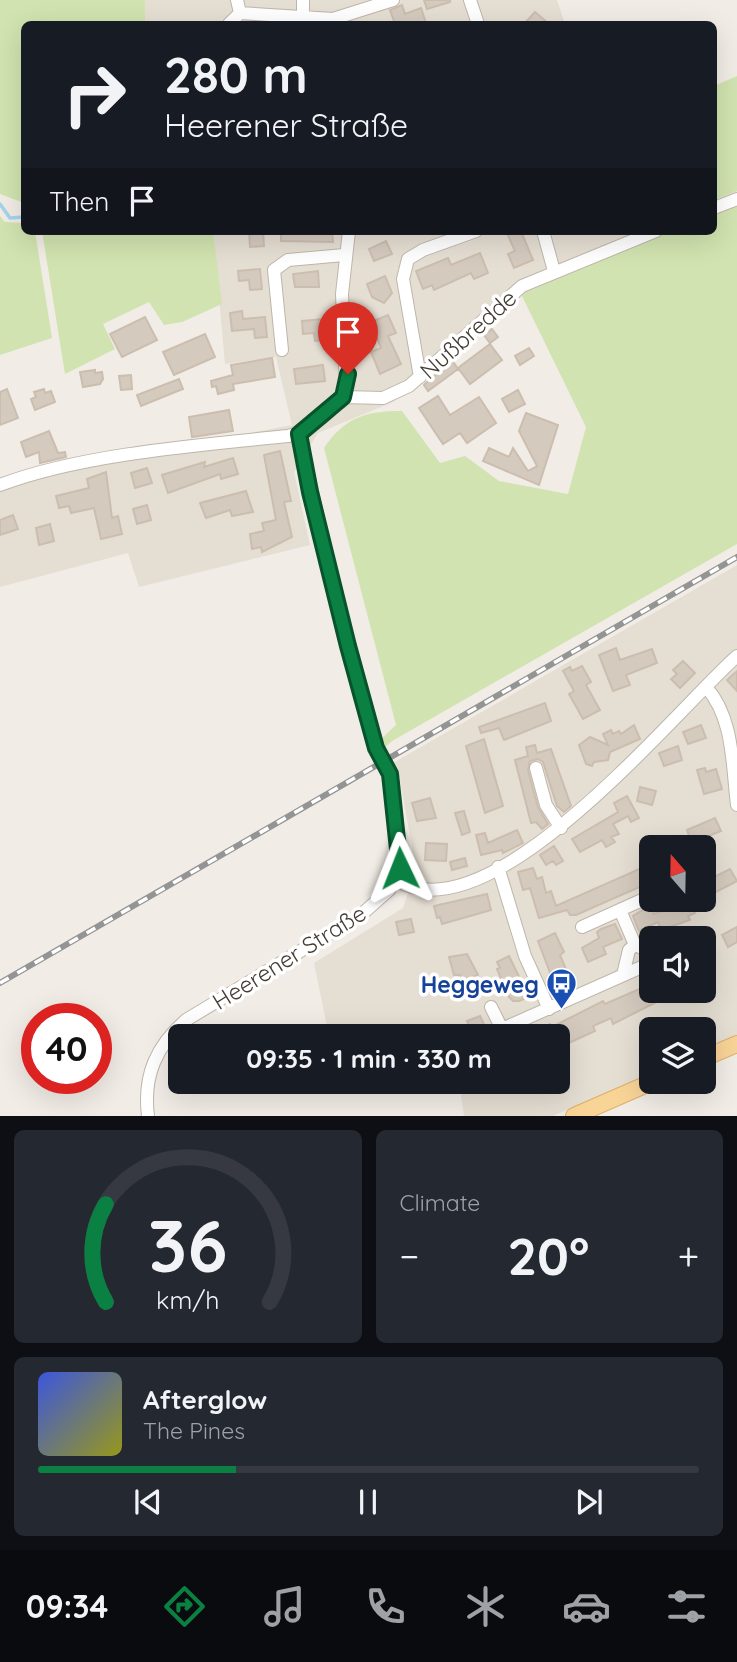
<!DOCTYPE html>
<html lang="en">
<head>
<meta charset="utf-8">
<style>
  :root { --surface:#171b24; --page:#242831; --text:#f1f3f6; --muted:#9ea1a6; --line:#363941; --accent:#0b8043 }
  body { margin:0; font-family:Quicksand,sans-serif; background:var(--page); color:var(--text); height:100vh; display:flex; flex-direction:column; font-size:26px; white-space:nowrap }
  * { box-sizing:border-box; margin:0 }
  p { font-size:23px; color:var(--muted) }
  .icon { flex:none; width:38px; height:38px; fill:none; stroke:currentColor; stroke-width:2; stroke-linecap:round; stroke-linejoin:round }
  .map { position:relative; height:1116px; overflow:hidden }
  .sheet { display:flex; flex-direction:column; gap:14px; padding:14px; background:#0d0f14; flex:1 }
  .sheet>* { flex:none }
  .guide { position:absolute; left:21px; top:21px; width:696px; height:214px; border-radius:10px; box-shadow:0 7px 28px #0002; background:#171b24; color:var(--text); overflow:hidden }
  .needle { width:46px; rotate:340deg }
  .tools { position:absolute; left:639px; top:835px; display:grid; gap:14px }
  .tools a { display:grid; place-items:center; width:77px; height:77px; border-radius:10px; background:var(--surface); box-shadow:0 7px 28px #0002; font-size:35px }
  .speed { position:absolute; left:21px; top:1003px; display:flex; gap:14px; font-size:35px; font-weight:700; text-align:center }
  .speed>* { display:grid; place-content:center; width:91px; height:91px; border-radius:50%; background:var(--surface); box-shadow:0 7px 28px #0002; line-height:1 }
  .speed .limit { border:10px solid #d22; background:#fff; color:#111 }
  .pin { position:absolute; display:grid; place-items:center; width:60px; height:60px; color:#fff; margin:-72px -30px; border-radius:50% 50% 50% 0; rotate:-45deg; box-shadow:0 0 7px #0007 }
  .pin .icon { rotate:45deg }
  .me { position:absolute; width:77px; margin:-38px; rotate:358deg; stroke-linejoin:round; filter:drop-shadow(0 0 5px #0008) }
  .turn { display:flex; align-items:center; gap:24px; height:147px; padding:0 28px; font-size:32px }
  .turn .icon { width:91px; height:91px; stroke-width:2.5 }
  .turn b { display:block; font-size:49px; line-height:60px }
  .then { display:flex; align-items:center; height:66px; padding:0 28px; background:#0003; gap:14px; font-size:26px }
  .big { font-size:52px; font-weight:800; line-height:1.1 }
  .sheet .card { flex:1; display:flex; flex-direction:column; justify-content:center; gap:10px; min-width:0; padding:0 24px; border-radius:10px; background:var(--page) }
  .sheet .dial { align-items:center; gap:0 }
  .dial svg { height:182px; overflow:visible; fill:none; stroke:var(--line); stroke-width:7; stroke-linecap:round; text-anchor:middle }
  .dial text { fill:var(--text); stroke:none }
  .song { display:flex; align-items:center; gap:21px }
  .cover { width:84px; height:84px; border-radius:10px; background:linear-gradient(135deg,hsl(230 70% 55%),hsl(60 70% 35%)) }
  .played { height:7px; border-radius:4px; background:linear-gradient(90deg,var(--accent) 30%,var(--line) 30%) }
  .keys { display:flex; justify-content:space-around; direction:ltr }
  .heat { display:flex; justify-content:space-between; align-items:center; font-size:38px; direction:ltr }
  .sheet .tiles { flex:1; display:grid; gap:14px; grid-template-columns:1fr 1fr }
  .card:last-child { grid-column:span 2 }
  .trip { position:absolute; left:168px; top:1024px; width:402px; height:70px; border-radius:10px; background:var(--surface); box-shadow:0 7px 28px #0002; font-weight:800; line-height:70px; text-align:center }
  .dock { display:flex; height:112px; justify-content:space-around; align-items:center; background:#090b0e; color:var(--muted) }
  .dock .icon { width:49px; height:49px }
  .dock .selected { color:var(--accent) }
  .dock b { font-size:32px; color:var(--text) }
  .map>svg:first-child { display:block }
  .residential { fill:#e5ded3; fill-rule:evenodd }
  .green { fill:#d1e3b0 }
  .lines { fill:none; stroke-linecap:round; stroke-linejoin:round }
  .stream { stroke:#a4d4eb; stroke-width:3.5 }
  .building { fill:#d5cabe; stroke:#ccbeaf; stroke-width:2 }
  .minor-casing { stroke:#bfb6ab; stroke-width:14 }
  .major-casing { stroke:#dcaf69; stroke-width:18 }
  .minor { stroke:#fff; stroke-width:12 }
  .major { stroke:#f8d497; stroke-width:16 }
  .rail-casing { stroke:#949494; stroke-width:6 }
  .rail { stroke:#fff; stroke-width:3.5; stroke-dasharray:10; stroke-linecap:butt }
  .route-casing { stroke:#07532c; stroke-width:18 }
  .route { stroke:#0b8043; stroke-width:12 }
  .labels { text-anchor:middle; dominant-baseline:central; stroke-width:7; stroke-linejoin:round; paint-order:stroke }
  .street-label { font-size:23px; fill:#433c35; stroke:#fff }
  .transit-label { font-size:23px; font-weight:bold; fill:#164399; stroke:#fff; text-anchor:end }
</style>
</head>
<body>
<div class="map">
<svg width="737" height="1116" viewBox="0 0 737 1116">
  <rect width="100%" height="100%" fill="#f1ece5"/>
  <path class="residential" d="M145 0H557L565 24H145Z
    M213 231H645L647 241 521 294 459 351 393 402 318 433 294 472 310 545 139 587 128 553 0 587V481L292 425 276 357 225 364Z
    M737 565V1036L704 1050V1029H651V1073L553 1116H464L459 1082H558V1036H453L451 1030 420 1036H329L314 963 403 908 416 870 399 774 393 763ZM651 847H704V900H651ZM651 938H704V990H651Z"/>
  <path class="green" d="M0 0H145V24H24V203L0 194Z
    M737 76V191L714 200V86Z
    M737 205V544L392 741 382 750 379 741 396 725 324 448C345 417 366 411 402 411L440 463 465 456 499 481 568 494 586 427 521 294 672 231H714V214Z
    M0 216 5 222 24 223V231H35L52 338 0 355Z
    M42 231H213L222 304 182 322 164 325 149 302 103 324 115 349 65 374Z"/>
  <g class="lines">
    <path class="stream" d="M0 204 10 218 24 217"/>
  </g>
  <path class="building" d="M424 0H450V2L427 9Z
    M402 5 405 14 421 8 426 23 395 24 390 10Z
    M535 12 549 24H524Z
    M249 231H263L264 246 250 247Z
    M281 231H332L333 242 281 241Z
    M506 231H521L533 260 514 268 508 254 515 251Z
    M386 241 392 254 374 261 369 249Z
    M480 253 488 273 474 279 471 273 434 290 432 285 423 289 416 271 448 258 451 265Z
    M260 269 262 289 250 290 249 280 239 281 238 271Z
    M318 271 319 287H295L293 274Z
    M385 276 392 293 384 303 372 297 367 284Z
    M242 311 243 319 265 317 267 337 255 338 254 329 232 331 230 313Z
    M388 315 396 333 388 336 401 364 380 374 371 352 381 348 371 322Z
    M145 317 157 340 122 357 110 334Z
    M323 319 325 340 315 341 314 333 303 334 302 321Z
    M492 329 498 337 490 343 484 335Z
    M205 334 215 357 174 375 163 352Z
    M490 344 502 360 470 384 458 368Z
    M529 348 534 356 520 365 515 356Z
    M272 358 275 377 233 384 234 390 218 394 216 386 212 387 211 381 233 375 231 365Z
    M452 360 458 369 428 391 424 385Z
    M323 365 325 381 296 384 294 369Z
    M95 370V373L102 372 103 379 100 384 83 387 80 372Z
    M131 375 132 389 121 390 119 376Z
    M179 379 183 389 141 406 137 395Z
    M7 389 18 418 0 425V392Z
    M44 389 45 393 51 391 55 402 35 410 31 399 36 397 34 392Z
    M518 390 525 404 509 412 502 399Z
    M438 396 450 415 479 397 496 423 467 443 460 433 443 444 419 408Z
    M229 410 233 431 192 437 189 417Z
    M526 413 558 425 539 485 483 461 489 448 509 457 513 448 528 471 537 466 519 431Z
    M49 431 58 453 65 452 66 457 40 463 39 452 26 457 21 442Z
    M280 451 291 501 284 502 292 537 262 552 261 547 252 549 250 534 264 531 262 523 276 520 264 455Z
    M233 458 238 474 221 479 220 474 168 493 162 475 205 462 204 467Z
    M147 468 152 483 135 488 131 473Z
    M106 472 112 518 118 516 122 534 101 539 94 508 71 513 69 506 59 508 56 496 89 488 87 479Z
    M246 491 253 512 232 516 230 510 206 518 200 503Z
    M147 505 151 520 137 524 133 509Z
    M13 515 18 529 0 535V520Z
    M50 524 54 541 39 545 36 528Z
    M616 648 620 660 652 649 657 663 626 675 630 685 613 691 599 655Z
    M683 661 695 673 680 688 671 679 677 674 673 670Z
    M582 666 591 682 586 685 600 710 583 719 569 694 574 691 563 671 570 667 572 671Z
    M737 671V691L727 680Z
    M545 703 551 721 504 740 499 728 481 733 479 727Z
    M634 725 640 739 610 752 608 760 594 762 592 766 586 764 579 745 590 737 608 745 603 734 611 730 613 734 619 731 621 734Z
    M701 725 706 738 688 744 683 732Z
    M484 739 503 806 485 813 466 746Z
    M535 745 537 753 551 749 571 806 564 812 557 806 543 762 538 759 530 761 528 770 538 807 548 824 542 829 536 822 531 823 515 760 528 756 526 747Z
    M678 746 682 760 664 766 659 753Z
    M705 768 706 772 716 769 722 789 704 794 697 770Z
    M640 787 656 791 652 805 637 801Z
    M627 796 639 818 631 822 628 816 613 824 619 834 611 837 615 842 606 847 602 840 580 852 572 839 618 812 614 803Z
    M430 798 436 818 417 821 412 803Z
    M464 811 470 832 462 835 455 813Z
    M715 818 721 831 692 843 687 830Z
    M517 830 523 843 503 853 502 850 481 855 476 835 485 833 488 843Z
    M426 843 447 844 446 861 425 860Z
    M554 846 563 861 556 865 553 861 546 865 540 855Z
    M465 858 467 866 452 870 450 862Z
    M646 866 651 882 576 915H570L567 910 539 918 530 888 523 890 518 872 533 868 537 879 542 877 546 893 551 891 556 906Z
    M730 869 737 881 708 896 704 882Z
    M487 894 491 910 442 924 440 917 437 918 434 906Z
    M685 903 687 907 691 905 695 913 688 916 690 920 661 930 658 922 639 931 633 916 646 908H651L654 914Z
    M411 919 414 932 399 935 396 922Z
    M615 924 622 939 603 947 606 954 588 962 582 948 599 938 597 932 601 929Z
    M737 927V942L728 947 722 935Z
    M555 933 564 952 560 955 572 984 557 991 538 941Z
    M704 943 714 968 704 973Z
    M467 954 478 975 462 980 460 975H454L449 957Z
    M509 956 529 997 519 1001H513L509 997 497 969 500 968 497 962Z
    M651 984V990H680L613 1024 611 1018 593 1026 595 1031 560 1047 558 1036H522L550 1024 552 1027 603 1001 605 1004Z
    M480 1016 487 1031 474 1036 467 1021Z"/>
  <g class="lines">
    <defs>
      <path id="minor" d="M237 0 240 13 333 19 393 0
        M470 0 478 24
        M229 24 240 13
        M303 24V0
        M714 208 737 199
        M543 231 554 271
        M282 350 274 270 288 260 344 255
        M420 377 403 279 408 259 423 250 476 231
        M343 397 383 398 409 386 522 286 656 231
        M0 485C81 454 201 445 288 436 310 432 339 407 346 387L342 294 349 231
        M706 687C734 718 732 765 737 805
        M536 768 546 805 561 828
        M498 867 525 956 549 1009
        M396 880C491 939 674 712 737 656
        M582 927 651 896
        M623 975 629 950 635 945
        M491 1007 502 1029 644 966 649 959V951L635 945 620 910
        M148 1116C143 1076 156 1046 186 1020L362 914 389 890 400 868 392 780 376 748 342 624 299 434"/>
      <path id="major" d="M704 1058 737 1044
        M574 1116 652 1082"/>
    </defs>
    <use href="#minor" class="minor-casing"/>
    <use href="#major" class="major-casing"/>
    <use href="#minor" class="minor"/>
    <use href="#major" class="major"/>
    <defs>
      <path id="rail" d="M0 983 737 557"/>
    </defs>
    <use href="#rail" class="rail-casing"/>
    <use href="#rail" class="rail"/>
  </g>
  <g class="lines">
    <defs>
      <path id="route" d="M348 374 343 397 299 434 310 492 348 646 376 748 390 774 400 868"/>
    </defs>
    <use href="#route" class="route-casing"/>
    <use href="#route" class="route"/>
  </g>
  <defs>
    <symbol id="bus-pin" viewBox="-11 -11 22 30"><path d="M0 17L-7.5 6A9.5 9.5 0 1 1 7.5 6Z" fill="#1a4fb4" stroke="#fff"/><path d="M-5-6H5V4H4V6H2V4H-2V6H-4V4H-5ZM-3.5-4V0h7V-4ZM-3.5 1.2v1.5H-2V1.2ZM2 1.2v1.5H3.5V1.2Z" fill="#fff"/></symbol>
  </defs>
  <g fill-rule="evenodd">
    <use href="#bus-pin" x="544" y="966" width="35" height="47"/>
  </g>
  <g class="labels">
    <g class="street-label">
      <text transform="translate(468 334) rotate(-42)">Nußbredde</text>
      <text transform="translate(289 957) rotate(-32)">Heerener Straße</text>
    </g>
    <g class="transit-label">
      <text x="539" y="984">Heggeweg</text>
    </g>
  </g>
</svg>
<div class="tools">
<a><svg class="needle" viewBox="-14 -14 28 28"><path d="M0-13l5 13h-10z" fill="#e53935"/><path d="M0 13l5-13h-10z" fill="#9ea1a6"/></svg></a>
<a><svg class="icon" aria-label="sound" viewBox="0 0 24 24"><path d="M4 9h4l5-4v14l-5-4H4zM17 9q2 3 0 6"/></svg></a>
<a><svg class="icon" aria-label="layers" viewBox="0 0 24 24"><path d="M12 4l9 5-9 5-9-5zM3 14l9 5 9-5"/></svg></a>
</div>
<div class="speed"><div class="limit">40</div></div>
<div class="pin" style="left:348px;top:374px;background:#d93025"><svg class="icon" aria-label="arrive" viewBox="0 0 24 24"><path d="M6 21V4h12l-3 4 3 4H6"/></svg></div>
<svg class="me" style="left:400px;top:868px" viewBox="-20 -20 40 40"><path d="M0-17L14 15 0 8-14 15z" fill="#0b8043" stroke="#fff" stroke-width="4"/></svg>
<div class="trip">09:35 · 1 min · 330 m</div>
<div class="guide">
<div class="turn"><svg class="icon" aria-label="right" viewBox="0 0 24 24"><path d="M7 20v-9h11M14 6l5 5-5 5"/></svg><div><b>280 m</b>Heerener Straße</div></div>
<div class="then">Then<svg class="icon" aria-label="arrive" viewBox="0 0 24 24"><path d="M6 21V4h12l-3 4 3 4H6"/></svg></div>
</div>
</div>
<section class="sheet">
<div class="tiles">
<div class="card dial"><svg viewBox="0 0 100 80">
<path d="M14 69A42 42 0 1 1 86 69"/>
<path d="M14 69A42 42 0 0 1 14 26" stroke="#0b8043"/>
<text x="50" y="56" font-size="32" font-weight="700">36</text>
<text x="50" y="72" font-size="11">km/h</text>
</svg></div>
<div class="card"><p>Climate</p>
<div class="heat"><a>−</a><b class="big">20°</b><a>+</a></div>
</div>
<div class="card">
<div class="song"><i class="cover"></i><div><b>Afterglow</b><p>The Pines</p></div></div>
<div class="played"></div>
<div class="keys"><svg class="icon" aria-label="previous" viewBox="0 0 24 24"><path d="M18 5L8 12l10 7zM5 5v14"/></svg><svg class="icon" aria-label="pause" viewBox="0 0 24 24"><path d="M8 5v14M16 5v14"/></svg><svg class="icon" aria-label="next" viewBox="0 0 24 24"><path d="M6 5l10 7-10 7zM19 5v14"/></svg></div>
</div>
</div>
</section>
<nav class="dock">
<b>09:34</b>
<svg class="icon selected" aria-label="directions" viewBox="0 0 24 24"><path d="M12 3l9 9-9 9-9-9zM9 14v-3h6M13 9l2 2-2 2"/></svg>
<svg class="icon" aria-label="music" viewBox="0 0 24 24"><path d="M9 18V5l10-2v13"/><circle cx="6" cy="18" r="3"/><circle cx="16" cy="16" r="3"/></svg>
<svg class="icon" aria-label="phone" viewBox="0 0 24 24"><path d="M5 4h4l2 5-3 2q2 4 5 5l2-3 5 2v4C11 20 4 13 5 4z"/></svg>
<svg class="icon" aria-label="climate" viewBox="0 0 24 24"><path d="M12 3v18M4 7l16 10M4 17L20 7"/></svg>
<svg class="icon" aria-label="car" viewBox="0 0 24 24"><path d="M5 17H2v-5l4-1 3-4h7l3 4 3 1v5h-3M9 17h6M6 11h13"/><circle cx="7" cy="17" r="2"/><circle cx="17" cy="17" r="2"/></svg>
<svg class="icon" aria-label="filters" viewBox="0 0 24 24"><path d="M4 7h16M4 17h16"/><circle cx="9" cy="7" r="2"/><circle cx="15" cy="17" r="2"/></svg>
</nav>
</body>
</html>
